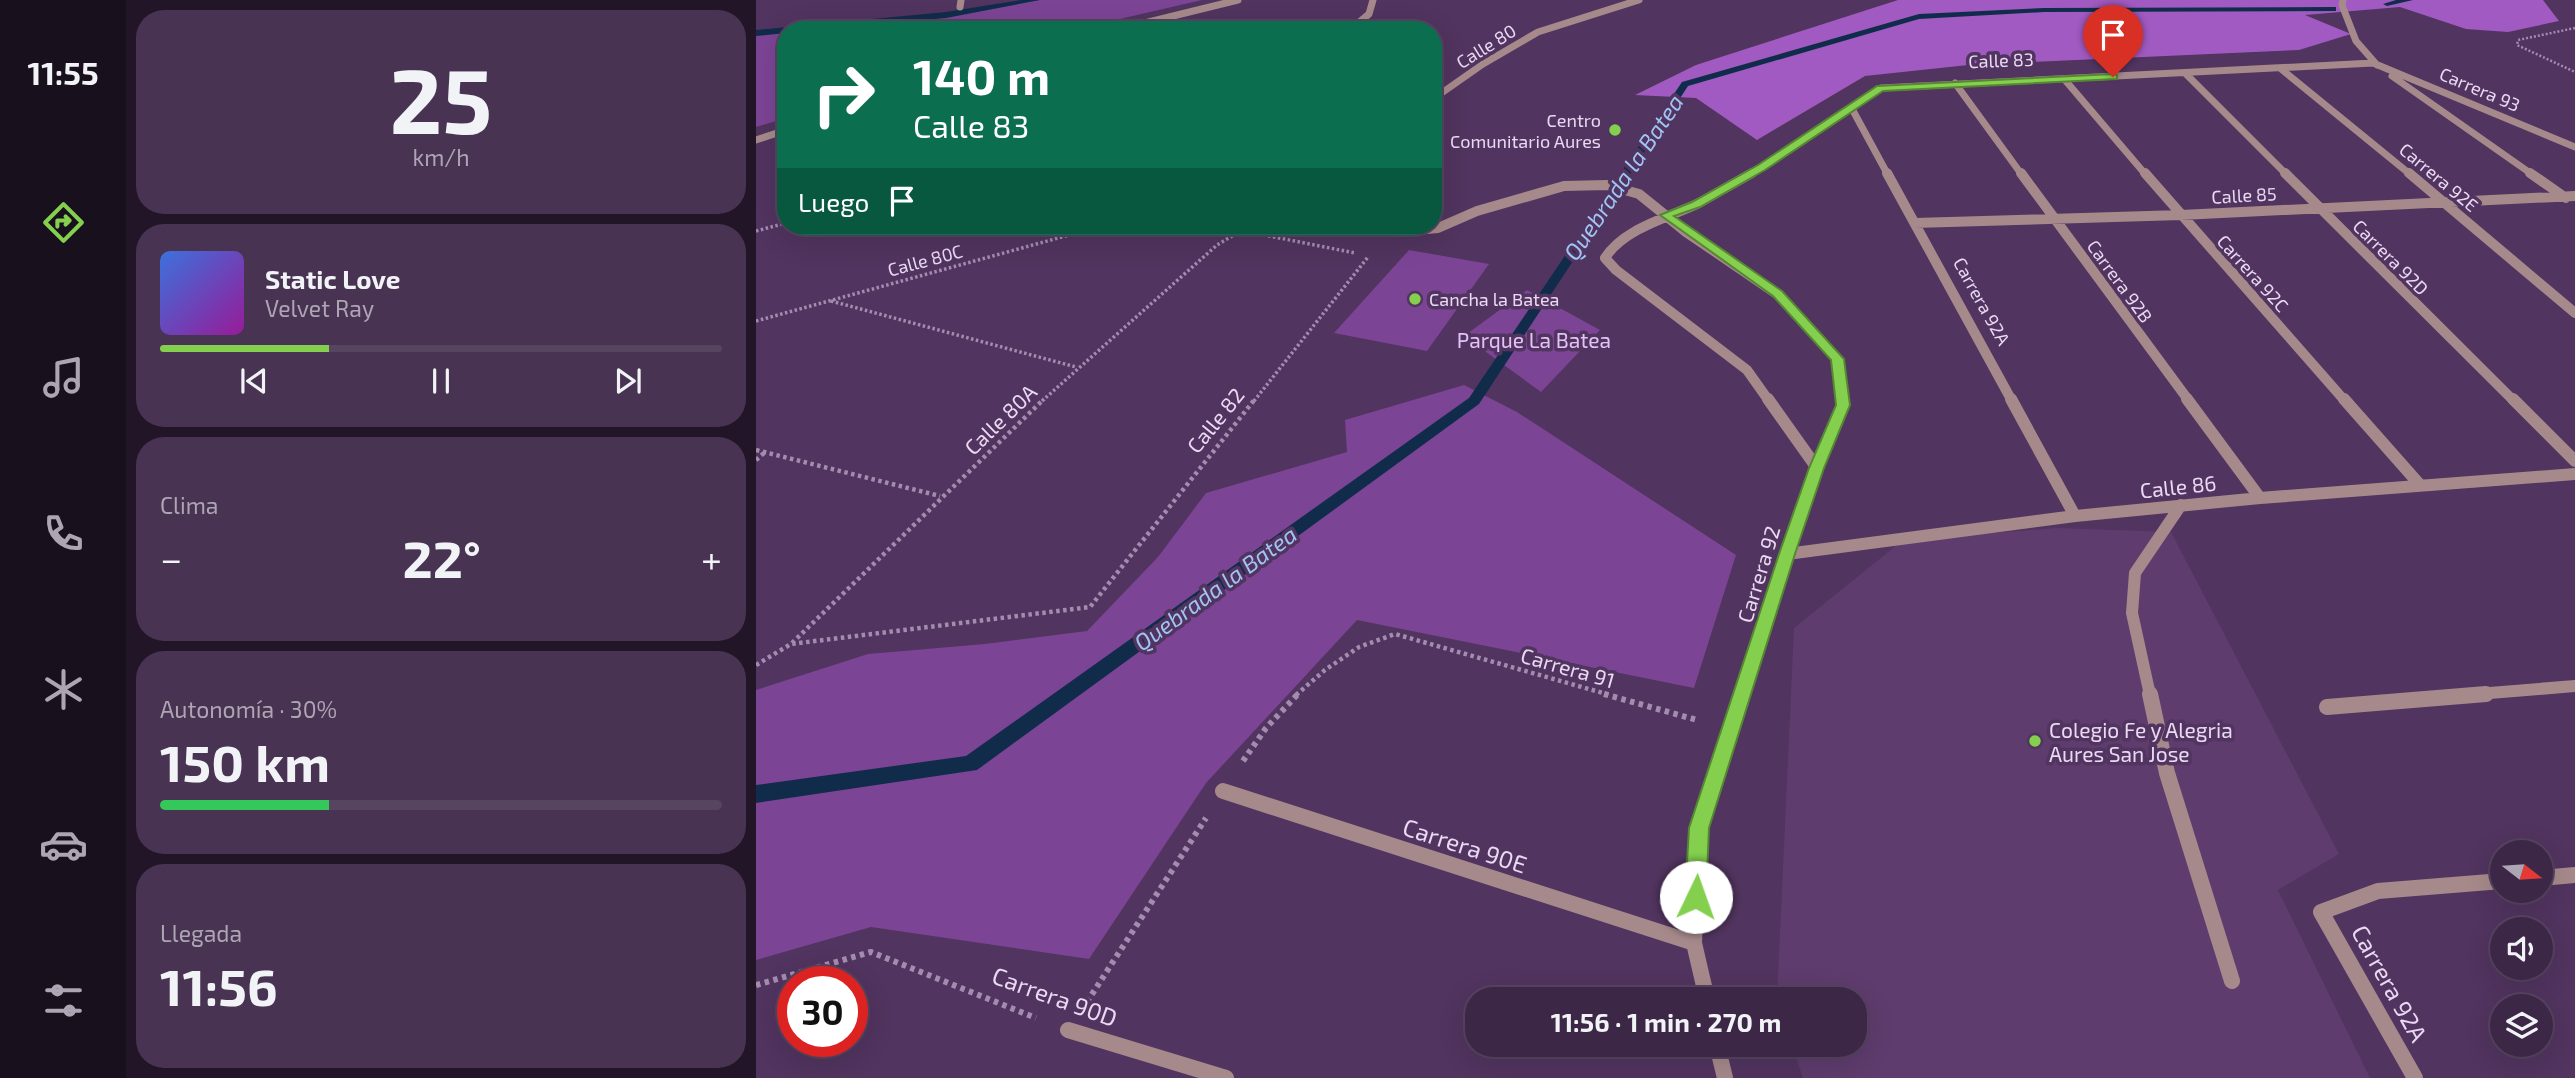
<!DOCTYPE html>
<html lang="es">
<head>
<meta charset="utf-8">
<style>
  :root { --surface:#3d2747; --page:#483352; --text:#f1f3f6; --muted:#ada5b4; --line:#564460; --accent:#84d04e }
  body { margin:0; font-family:"Exo 2",sans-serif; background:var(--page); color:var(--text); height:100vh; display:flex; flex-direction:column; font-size:26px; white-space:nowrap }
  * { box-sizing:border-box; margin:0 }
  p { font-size:23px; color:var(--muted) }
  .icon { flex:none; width:38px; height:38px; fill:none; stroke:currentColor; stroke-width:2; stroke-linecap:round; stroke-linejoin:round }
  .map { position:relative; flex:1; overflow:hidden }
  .drawer { display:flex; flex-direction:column; gap:10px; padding:10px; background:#221527; width:630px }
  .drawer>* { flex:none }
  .hud { position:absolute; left:21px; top:21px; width:665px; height:214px; border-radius:28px; box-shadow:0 7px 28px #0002,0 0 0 2px var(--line); background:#0b6e4f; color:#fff; overflow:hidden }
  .needle { width:46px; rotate:107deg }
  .controls { position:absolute; left:1734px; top:840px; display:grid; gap:14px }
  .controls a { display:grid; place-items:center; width:63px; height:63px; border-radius:50%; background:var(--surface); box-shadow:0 7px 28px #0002,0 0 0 2px var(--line); font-size:35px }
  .speed { position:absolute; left:21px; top:966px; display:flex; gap:14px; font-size:35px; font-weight:700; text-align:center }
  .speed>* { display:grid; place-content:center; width:91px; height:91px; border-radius:50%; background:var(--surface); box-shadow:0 7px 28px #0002,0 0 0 2px var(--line); line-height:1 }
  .speed .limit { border:10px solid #d22; background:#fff; color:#111 }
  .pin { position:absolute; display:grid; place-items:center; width:60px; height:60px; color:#fff; margin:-72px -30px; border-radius:50% 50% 50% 0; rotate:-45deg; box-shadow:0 0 7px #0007 }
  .pin .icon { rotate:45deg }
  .me { position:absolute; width:77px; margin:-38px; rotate:3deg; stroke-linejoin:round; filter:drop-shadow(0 0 5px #0008) }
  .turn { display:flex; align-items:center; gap:24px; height:147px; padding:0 21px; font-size:32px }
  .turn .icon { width:91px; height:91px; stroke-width:2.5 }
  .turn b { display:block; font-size:49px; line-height:60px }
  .then { display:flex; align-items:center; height:66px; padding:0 21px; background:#0003; gap:14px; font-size:26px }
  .big { font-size:52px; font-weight:700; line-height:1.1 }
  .drawer .card { flex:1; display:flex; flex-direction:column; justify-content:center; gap:10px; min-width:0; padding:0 24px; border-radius:28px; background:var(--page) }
  .drawer .dial { align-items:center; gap:0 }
  .dial b { font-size:91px; line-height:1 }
  .song { display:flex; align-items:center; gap:21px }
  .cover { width:84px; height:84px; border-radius:10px; background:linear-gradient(135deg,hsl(220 70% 55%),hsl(300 70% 35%)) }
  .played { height:7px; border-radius:4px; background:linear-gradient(90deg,var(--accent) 30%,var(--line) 30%) }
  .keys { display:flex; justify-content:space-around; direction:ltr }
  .heat { display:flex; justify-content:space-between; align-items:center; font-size:38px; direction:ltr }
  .charge { height:10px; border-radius:5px; background:linear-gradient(90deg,#34c759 30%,var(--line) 0) }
  .trip { position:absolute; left:709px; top:987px; width:402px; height:70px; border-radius:28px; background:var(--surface); box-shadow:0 7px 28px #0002,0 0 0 2px var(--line); font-weight:700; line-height:70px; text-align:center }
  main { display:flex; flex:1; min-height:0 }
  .tabs { display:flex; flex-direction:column; width:126px; justify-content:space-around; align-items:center; background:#18101c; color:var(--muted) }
  .tabs .icon { width:49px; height:49px }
  .tabs .active { color:var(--accent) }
  .tabs b { font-size:32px; color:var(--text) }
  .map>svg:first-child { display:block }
  .built { fill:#5e3c6d }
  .green { fill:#7c4495 }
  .forest { fill:#a15ac1 }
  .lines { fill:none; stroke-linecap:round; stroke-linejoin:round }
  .stream { fill:#112c4b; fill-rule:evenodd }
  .path-far3 { stroke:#a38daf; stroke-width:2.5; stroke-dasharray:2 2; stroke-linecap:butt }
  .path-far2 { stroke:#a38daf; stroke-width:3.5; stroke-dasharray:2.5 2.5; stroke-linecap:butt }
  .path-far1 { stroke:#a38daf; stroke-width:4.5; stroke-dasharray:3.5 3.5; stroke-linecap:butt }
  .path { stroke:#a38daf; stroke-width:6; stroke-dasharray:4.5 4.5; stroke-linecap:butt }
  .minor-far3 { stroke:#a6898b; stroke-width:7 }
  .minor-far2 { stroke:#a6898b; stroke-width:10 }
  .minor-far1 { stroke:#a6898b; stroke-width:12 }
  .minor { stroke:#a6898b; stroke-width:16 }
  .route { fill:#84d04e; stroke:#568733; stroke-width:2 }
  .poi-dot { fill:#84d04e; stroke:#51345f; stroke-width:2.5 }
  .labels { text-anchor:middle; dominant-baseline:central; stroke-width:7; stroke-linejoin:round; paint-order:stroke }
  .far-street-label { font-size:18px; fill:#ead9f3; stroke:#51345f }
  .far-poi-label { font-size:18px; fill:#ead9f3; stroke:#51345f; text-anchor:end }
  .park-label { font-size:21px; fill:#e5c2f6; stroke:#51345f }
  .street-label { font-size:21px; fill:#ead9f3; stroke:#51345f }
  .poi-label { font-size:21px; fill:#ead9f3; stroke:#51345f; text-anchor:start }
  .water-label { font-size:23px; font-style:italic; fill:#a0c5f5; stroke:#51345f }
  .near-street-label { font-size:24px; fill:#ead9f3; stroke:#51345f }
</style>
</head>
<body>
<main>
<nav class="tabs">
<b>11:55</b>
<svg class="icon active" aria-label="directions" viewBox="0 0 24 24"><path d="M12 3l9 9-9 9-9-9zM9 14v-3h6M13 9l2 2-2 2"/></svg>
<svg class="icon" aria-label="music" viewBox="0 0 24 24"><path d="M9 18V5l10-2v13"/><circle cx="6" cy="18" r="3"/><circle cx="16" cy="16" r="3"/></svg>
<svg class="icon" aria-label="phone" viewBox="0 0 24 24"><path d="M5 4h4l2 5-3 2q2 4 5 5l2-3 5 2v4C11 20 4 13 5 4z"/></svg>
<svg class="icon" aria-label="climate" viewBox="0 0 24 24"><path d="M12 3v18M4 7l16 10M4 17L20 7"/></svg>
<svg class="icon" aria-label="car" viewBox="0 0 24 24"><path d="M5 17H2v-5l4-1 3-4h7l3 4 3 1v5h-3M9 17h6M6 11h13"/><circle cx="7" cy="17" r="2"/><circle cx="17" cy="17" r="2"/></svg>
<svg class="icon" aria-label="filters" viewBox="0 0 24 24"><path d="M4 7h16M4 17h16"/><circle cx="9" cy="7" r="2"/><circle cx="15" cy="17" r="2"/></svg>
</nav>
<section class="drawer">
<div class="card dial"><b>25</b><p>km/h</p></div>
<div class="card">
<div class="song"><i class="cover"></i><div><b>Static Love</b><p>Velvet Ray</p></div></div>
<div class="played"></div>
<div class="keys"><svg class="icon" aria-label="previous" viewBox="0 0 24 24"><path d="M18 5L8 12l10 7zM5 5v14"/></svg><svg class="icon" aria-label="pause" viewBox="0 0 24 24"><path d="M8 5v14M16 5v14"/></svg><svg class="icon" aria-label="next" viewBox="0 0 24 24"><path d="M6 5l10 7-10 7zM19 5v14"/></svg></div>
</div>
<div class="card"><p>Clima</p>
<div class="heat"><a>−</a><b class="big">22°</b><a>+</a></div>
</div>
<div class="card"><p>Autonomía · 30%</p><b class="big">150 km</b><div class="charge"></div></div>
<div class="card"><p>Llegada</p><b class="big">11:56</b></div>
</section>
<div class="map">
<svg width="1819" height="1078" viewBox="0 0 1819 1078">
  <rect width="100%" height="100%" fill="#51345f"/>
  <path class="built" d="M1302 528 1415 532 1583 854 1522 890 1614 1078H1047L1036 1045H1099V999L1021 998 1038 628 1147 540Z"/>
  <path class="green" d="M283 0H446L316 30H30V118L0 127V33L11 30 190 15Z
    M653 250 733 264 671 351 578 333Z
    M771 290 844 330 785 392 708 336Z
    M708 385 761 412 980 555 938 688 601 620 450 783 333 959 115 927 0 960V690L112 654 229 644 331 631 402 557 450 493 591 452 589 420Z"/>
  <path class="forest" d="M1142 0H1787L1803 21 1752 32 1710 29 1644 7 1549 15 1595 34 1543 50 1212 65 1109 76 1001 140 940 98 879 95 940 65Z"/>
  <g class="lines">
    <path class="stream" d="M265 0H284L190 18 61 30H30V33L0 36V30L190 12Z
      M1640 0H1657L1631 6 1627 4Z
      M1577 7H1580V11L1288 12 1163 19 932 86 723 404 221 770 0 803V785L210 756 713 398 926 82 1163 14 1288 8Z"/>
    <path class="path-far3" d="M1819 28 1762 40 1761 45 1819 72"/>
    <path class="path-far2" d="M463 226 599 253
      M0 231 30 223
      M75 301 320 367
      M0 321 346 226
      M286 401 461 245 486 230
      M498 401 612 257"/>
    <path class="path-far1" d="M0 450 184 496
      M0 460 8 453
      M36 643 288 399
      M0 665 35 644 334 607 499 399
      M540 695 569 670 603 647 639 634 854 695"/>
    <path class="path" d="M848 694 941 720
      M487 761 510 728 542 694
      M0 985 115 952 280 1018
      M331 1002 450 818"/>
    <path class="minor-far3" d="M1587 0 1586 5 1600 41 1621 65
      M204 7 205 0
      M360 30 482 0
      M594 30 613 14 617 0
      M1524 68 1655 175
      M1430 74 1531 175
      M1636 76 1777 175
      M1309 80 1390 175
      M1199 83 1266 175
      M677 99 727 64 782 32 883 0
      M1095 107 1132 175
      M0 140 30 130
      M993 175 1125 88 1617 63 1819 147"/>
    <path class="minor-far2" d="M996 173C978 183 961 193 943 203 912 218 868 228 849 258L860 270 991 370 1013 401
      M1131 173 1256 401
      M1265 173 1433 401
      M1389 173 1589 401
      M1529 173 1758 401
      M1653 173 1819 313
      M1774 173 1810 198
      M1159 223 1425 215 1819 196
      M616 226 649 231 682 228 721 211 808 186 851 185 883 194 930 232 1021 294 1081 359 1086 401"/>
    <path class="minor-far1" d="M1012 399 1061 468
      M1255 399 1319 516
      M1431 399 1504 498
      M1588 399 1664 485
      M1757 399 1819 461
      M1031 554 1319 516 1504 498 1819 474
      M986 695 1061 468 1087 405 1086 399
      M1394 695 1376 613 1379 573 1425 505
      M1709 695 1819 686"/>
    <path class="minor" d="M1394 694 1411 773 1476 981
      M1571 707 1730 694
      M467 791 938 943
      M1785 878 1819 875
      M951 999 938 943 943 828 986 694
      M312 1030 470 1078
      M961 1045 969 1078
      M1659 1078 1565 912 1622 891 1746 881"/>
  </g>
  <path class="route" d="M1357 74 1361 75V79L1127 91 1009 170 944 207 918 216 1026 291 1088 359 1094 405 1068 468 1039 554 953 828 950 897 947 904 940 907 932 904 929 897 933 828 1023 554 1053 468 1080 405 1075 360 1017 296 904 215 936 202 1002 165 1121 86Z"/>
  <g class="poi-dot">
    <circle cx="859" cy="130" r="7"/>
    <circle cx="659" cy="299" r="7"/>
    <circle cx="1279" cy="741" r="7"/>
  </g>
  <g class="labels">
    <g class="far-street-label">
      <text transform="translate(730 46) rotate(-32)">Calle 80</text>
      <text transform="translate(1245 60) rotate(-2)">Calle 83</text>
      <text transform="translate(1724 89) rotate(23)">Carrera 93</text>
      <text transform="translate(1683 177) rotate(40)">Carrera 92E</text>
      <text transform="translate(1488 195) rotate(-3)">Calle 85</text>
      <text transform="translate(1635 257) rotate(45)">Carrera 92D</text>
      <text transform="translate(169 260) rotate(-15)">Calle 80C</text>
      <text transform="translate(1497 273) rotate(48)">Carrera 92C</text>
      <text transform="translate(1364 281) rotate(54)">Carrera 92B</text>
      <text transform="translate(1226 301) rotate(61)">Carrera 92A</text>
    </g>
    <g class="far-poi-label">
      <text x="845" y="120">Centro<tspan x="845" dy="21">Comunitario Aures</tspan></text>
      <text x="673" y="299" text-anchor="start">Cancha la Batea</text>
    </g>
    <g class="park-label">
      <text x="778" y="339">Parque La Batea</text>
    </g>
    <g class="street-label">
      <text transform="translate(244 419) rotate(-44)">Calle 80A</text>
      <text transform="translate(459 420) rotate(-51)">Calle 82</text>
      <text transform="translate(1422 486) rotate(-6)">Calle 86</text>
      <text transform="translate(1002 574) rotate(-73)">Carrera 92</text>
      <text transform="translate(812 667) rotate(16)">Carrera 91</text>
    </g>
    <g class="poi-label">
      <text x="1293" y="729">Colegio Fe y Alegria<tspan x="1293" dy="24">Aures San Jose</tspan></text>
    </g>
    <g class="water-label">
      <text transform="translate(867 177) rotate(-56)">Quebrada la Batea</text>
      <text transform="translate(459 588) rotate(-36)">Quebrada la Batea</text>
    </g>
    <g class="near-street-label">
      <text transform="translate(709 845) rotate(18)">Carrera 90E</text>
      <text transform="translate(1634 983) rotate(61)">Carrera 92A</text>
      <text transform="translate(299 996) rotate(20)">Carrera 90D</text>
    </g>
  </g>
</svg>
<div class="controls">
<a><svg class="needle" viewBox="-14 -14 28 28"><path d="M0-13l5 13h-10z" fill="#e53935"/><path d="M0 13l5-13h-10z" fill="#ada5b4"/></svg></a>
<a><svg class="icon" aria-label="sound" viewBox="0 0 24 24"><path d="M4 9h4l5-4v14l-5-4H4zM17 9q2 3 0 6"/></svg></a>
<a><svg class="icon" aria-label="layers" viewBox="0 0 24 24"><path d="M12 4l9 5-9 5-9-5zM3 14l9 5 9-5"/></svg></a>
</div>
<div class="speed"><div class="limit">30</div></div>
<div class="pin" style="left:1357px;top:77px;background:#d93025"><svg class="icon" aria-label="arrive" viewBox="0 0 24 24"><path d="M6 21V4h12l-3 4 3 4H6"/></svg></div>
<svg class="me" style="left:940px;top:897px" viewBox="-20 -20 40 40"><circle r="19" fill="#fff"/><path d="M0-13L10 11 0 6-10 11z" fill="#84d04e"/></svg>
<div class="trip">11:56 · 1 min · 270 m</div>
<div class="hud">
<div class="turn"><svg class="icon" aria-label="right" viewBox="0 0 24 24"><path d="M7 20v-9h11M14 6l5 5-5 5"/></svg><div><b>140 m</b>Calle 83</div></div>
<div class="then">Luego<svg class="icon" aria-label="arrive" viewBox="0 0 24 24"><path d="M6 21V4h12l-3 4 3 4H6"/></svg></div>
</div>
</div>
</main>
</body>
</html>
